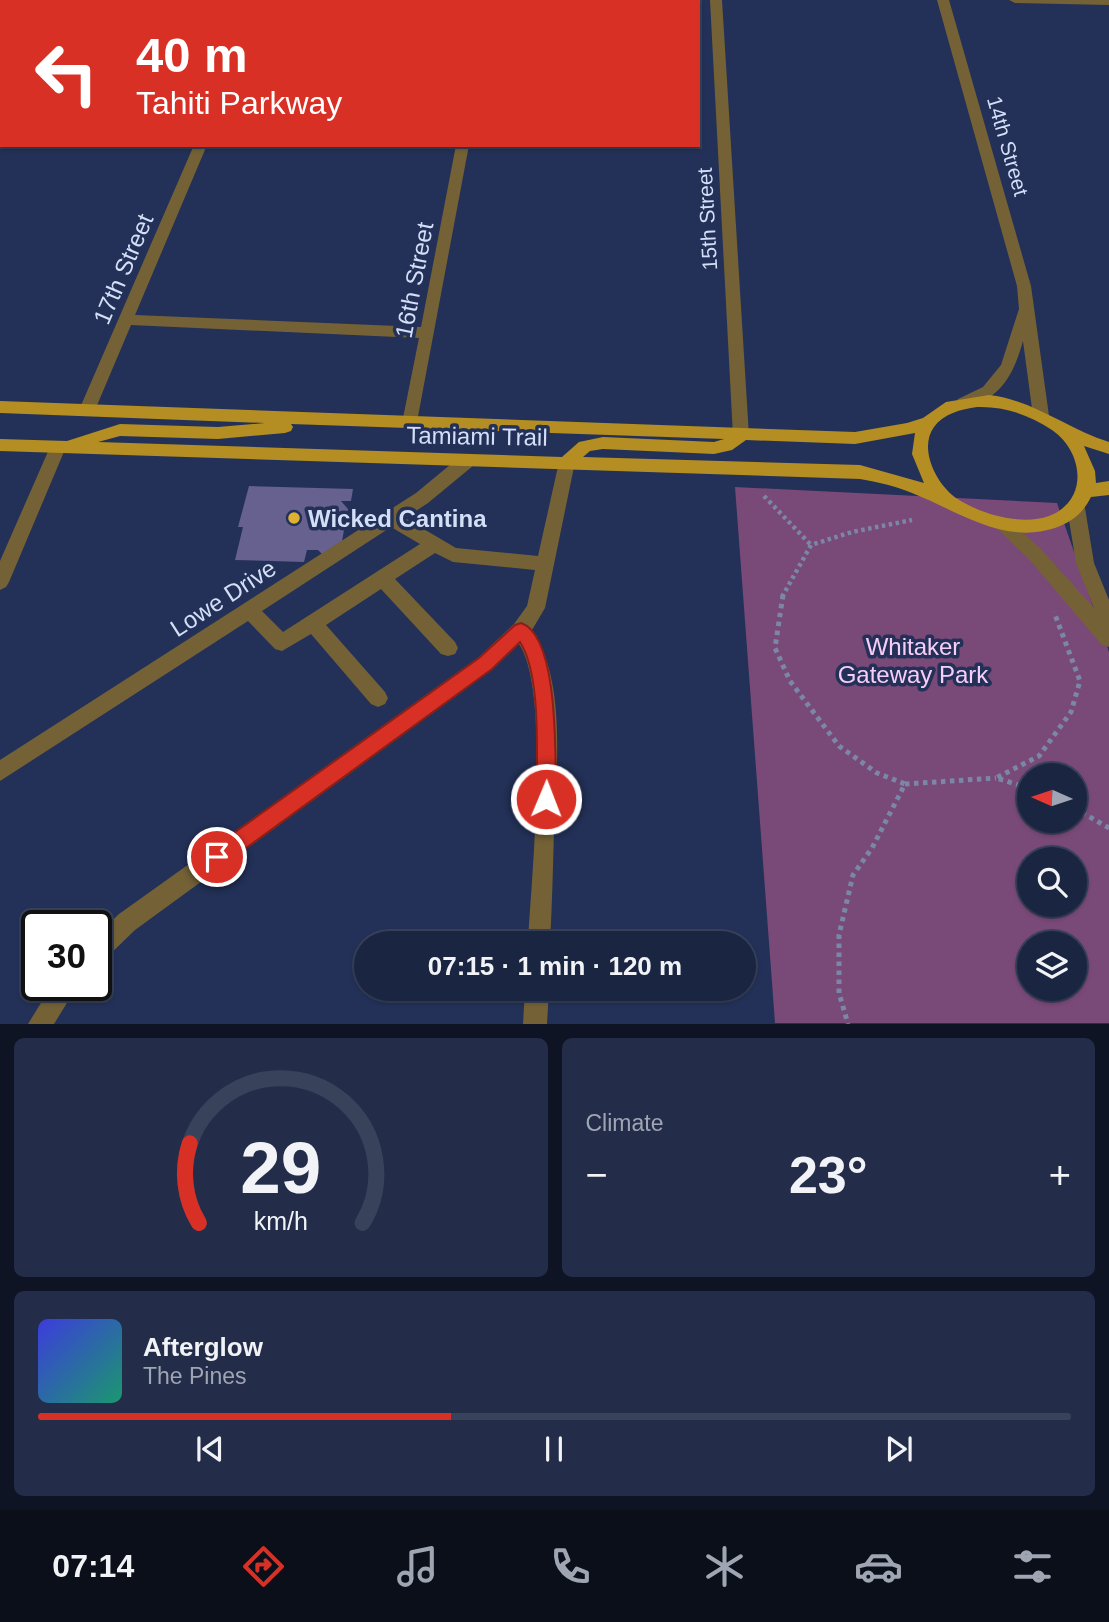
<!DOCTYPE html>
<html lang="en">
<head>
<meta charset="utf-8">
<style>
  :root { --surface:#1a2542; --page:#232d49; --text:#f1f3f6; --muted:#9fa5b2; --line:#38425b; --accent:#d93025 }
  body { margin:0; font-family:Helvetica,sans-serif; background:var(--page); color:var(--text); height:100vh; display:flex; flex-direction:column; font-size:26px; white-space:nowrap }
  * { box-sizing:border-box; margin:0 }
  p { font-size:23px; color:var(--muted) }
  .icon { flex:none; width:38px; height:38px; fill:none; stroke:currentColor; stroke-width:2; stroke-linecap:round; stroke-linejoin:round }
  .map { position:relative; height:1024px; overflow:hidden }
  .drawer { display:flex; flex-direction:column; gap:14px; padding:14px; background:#0e1424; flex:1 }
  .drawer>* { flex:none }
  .top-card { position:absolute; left:0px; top:0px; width:700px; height:147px; box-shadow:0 2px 5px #0004,0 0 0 2px var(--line); background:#d93025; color:#fff; overflow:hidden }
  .needle { width:46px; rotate:273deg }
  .buttons { position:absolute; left:1017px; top:763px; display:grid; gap:14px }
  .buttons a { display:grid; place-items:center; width:70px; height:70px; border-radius:50%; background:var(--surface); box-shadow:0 2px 5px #0004,0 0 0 2px var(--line); font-size:35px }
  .speed { position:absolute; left:21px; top:910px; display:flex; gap:14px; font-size:35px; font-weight:700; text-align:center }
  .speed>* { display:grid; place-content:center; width:91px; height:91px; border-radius:50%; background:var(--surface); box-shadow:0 2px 5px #0004,0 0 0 2px var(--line); line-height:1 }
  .speed .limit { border:4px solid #111; border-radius:10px; background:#fff; color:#111 }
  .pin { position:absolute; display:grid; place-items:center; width:60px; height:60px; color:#fff; margin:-30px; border:4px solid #fff; border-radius:50%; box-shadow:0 2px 7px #0007 }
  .me { position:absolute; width:77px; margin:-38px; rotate:1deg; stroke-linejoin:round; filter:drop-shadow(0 0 5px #0008) }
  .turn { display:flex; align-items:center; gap:24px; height:147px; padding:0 21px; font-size:32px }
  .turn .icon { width:91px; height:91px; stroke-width:2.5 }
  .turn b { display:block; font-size:49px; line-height:60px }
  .big { font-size:52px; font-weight:700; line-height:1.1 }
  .drawer .card { flex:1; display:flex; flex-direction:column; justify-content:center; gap:10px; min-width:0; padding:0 24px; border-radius:10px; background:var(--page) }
  .drawer .dial { align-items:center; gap:0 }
  .dial svg { height:182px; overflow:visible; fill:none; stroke:var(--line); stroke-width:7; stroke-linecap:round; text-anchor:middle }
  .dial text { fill:var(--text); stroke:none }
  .song { display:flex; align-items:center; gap:21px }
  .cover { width:84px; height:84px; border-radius:10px; background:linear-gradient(135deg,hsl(240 70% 55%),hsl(160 70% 35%)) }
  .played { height:7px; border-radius:4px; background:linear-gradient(90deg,var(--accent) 40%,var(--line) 40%) }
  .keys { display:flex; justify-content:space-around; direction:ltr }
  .heat { display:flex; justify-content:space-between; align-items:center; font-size:38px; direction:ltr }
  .drawer .tiles { flex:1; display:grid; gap:14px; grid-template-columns:1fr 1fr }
  .card:last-child { grid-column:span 2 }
  .trip { position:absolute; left:354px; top:931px; width:402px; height:70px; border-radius:35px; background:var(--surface); box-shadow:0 2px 5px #0004,0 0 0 2px var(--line); font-weight:700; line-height:70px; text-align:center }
  .dock { display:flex; height:112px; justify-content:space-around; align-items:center; background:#0a0f1a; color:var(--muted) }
  .dock .icon { width:49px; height:49px }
  .dock .on { color:var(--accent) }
  .dock b { font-size:32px; color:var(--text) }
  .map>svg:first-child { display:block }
  .green { fill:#794978; fill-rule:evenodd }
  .building { fill:#66618f }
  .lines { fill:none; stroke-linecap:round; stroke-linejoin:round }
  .path-far1 { stroke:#7b87a7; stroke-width:4.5; stroke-dasharray:3.5 3.5; stroke-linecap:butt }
  .path { stroke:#7b87a7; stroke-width:5; stroke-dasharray:4.5 4.5; stroke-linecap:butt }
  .minor { fill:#746236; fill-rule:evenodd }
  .major { fill:#b48e22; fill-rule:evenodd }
  .route { fill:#d93025; stroke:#8d1f18; stroke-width:2 }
  .poi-dot { fill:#deb133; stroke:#233158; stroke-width:2.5 }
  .labels { text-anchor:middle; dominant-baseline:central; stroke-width:7; stroke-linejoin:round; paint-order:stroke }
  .far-street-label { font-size:21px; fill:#d4def7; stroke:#233158 }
  .street-label { font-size:24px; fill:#d4def7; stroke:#233158 }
  .poi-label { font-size:24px; font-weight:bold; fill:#d4def7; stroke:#233158; text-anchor:start }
  .park-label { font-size:24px; fill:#f8cef6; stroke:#233158 }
</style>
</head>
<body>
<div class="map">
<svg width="1109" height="1024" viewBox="0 0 1109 1024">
  <rect width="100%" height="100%" fill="#233158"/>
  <path class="green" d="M735 487 1057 503 1109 652V1023H775ZM1029 775H1074V821H1029ZM1029 859H1074V905H1029ZM1029 943H1074V989H1029Z"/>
  <path class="building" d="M249 486 353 489 351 501H341L348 509 342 541 322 554 318 550H307L304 562 235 560 243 527H238Z"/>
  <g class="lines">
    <path class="path-far1" d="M764 496 811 545
      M782 597 811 545 852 532 912 520"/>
    <path class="path" d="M783 595 775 648 790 681 839 746 877 773 905 784 872 848 853 875 839 935V993L848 1024
      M905 784 996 778
      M1029 788 996 778 1039 756 1071 712 1080 681 1054 612
      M1074 808 1109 828"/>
    <path class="minor" d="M183 0H374L372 2Z
      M484 0H496V2H484Z
      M710 0H722L749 436 741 442 733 436Z
      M937 0H949L1031 286 1049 416 1041 422 1033 416 1023 341C1013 376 1001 398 964 409L956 403 958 399 983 387 1001 365 1019 309 1017 286Z
      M1009 0H1109V5L1015 3Z
      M194 145H207L135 315 421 327 456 145H469L416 427H404L402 423 419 338 131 325 95 410 93 414H81L79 410Z
      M58 441 66 447 9 582 6 587 0 590V561L50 447Z
      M468 454 474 455 476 460 474 465 428 503 405 518 456 548 538 556 559 462 561 457H573L575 462 545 608 532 630C567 682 556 770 554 830 553 868 552 906 550 943H528C531 880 551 691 519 644L493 669 135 930 104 960 96 963V936L119 914 479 657 514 624 527 606 535 570 453 562 435 553 395 579 455 642 458 648 455 654 448 656 441 654 381 589 326 625 385 692 388 698 385 704 378 707 371 704 311 634 282 651 275 649 248 621 0 781V760L416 493 462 455ZM391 527 420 544 283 632 262 611Z
      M1076 501 1082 503 1085 508 1094 563 1109 600V647L1102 645 1028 558 993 525 996 520H1008L1040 548 1094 608 1076 563 1067 508 1070 503Z
      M52 985H78L54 1024H28Z
      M525 989H549L547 1024H523Z"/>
    <path class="major" d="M989 395C1034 400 1067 429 1109 442V454L1084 446 1095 471 1096 483 1109 481V495L1091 497C1083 513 1072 522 1055 528 1003 545 958 511 912 493 895 486 878 482 860 479L0 451V439L67 441 120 424 218 427 265 423 0 413V401L855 432 907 423 923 418 946 402ZM977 407C1004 406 1030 415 1052 430 1084 452 1089 501 1049 516 1021 526 980 514 956 498 937 485 918 449 934 427 943 414 961 409 977 407ZM291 424 724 439 714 442 603 437 579 442 562 457 98 442 120 436 218 439 285 433 291 431 293 427ZM915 433 912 454 924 483 860 465 583 457 590 451 603 449 714 454 732 450 746 440 855 444Z"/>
  </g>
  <path class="route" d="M521 623C560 636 555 763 556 799L553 805 546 808 540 805 537 799C536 757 542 676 520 642L492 669 224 864 217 867 210 864 207 857 210 850 479 658 515 625Z"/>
  <circle class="poi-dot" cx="294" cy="518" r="7"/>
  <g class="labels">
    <g class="far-street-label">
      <text transform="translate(1008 146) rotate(74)">14th Street</text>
      <text transform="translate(707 219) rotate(-93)">15th Street</text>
    </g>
    <g class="street-label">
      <text transform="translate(123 269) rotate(-67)">17th Street</text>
      <text transform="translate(414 280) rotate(-79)">16th Street</text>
      <text transform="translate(477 436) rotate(1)">Tamiami Trail</text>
      <text transform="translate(223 598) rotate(-33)">Lowe Drive</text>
    </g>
    <g class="poi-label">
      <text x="308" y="518">Wicked Cantina</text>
    </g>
    <g class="park-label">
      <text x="913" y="646">Whitaker<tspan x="913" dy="28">Gateway Park</tspan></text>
    </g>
  </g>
</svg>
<div class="buttons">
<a><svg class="needle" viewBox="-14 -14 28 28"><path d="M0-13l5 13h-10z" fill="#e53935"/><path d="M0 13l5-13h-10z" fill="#9fa5b2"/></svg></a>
<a><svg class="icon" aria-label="search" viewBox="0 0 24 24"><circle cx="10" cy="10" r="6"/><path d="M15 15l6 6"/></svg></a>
<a><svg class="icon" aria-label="layers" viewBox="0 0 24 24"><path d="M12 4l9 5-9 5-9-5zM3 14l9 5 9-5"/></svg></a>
</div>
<div class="speed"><div class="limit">30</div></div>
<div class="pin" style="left:217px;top:857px;background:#d93025"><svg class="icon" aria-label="arrive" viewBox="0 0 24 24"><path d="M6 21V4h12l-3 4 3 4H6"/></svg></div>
<svg class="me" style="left:546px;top:799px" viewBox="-20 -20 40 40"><circle r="17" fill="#d93025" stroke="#fff" stroke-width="3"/><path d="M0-11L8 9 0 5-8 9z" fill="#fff"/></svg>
<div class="trip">07:15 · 1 min · 120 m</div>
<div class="top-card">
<div class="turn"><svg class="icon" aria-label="left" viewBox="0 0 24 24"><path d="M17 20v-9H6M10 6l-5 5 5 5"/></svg><div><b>40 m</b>Tahiti Parkway</div></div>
</div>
</div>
<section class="drawer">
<div class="tiles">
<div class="card dial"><svg viewBox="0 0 100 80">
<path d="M14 69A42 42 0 1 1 86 69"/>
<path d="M14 69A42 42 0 0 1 10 34" stroke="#d93025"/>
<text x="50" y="56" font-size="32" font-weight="700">29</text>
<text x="50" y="72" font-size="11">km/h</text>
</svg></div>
<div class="card"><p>Climate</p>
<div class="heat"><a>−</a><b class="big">23°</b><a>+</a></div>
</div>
<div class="card">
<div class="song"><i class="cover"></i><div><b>Afterglow</b><p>The Pines</p></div></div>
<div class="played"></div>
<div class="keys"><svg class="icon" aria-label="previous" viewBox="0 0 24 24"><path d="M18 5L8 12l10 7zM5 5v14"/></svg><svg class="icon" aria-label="pause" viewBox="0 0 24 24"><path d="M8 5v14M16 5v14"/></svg><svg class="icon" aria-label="next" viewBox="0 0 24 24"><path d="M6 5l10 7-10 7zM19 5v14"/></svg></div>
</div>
</div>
</section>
<nav class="dock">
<b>07:14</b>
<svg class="icon on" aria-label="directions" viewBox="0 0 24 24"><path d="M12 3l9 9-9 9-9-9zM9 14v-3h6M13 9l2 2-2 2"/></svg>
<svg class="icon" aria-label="music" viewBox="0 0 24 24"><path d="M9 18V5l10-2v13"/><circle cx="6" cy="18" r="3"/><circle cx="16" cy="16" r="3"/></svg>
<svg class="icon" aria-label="phone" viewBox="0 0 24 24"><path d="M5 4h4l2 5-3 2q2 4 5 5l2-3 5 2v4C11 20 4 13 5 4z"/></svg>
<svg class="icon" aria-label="climate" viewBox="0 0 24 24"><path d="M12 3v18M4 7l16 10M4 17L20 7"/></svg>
<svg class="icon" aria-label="car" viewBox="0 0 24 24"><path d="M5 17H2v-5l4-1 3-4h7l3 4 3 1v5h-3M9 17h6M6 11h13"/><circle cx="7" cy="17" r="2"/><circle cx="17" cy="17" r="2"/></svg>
<svg class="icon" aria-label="filters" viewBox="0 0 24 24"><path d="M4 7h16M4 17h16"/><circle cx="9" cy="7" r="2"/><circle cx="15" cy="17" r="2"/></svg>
</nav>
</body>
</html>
